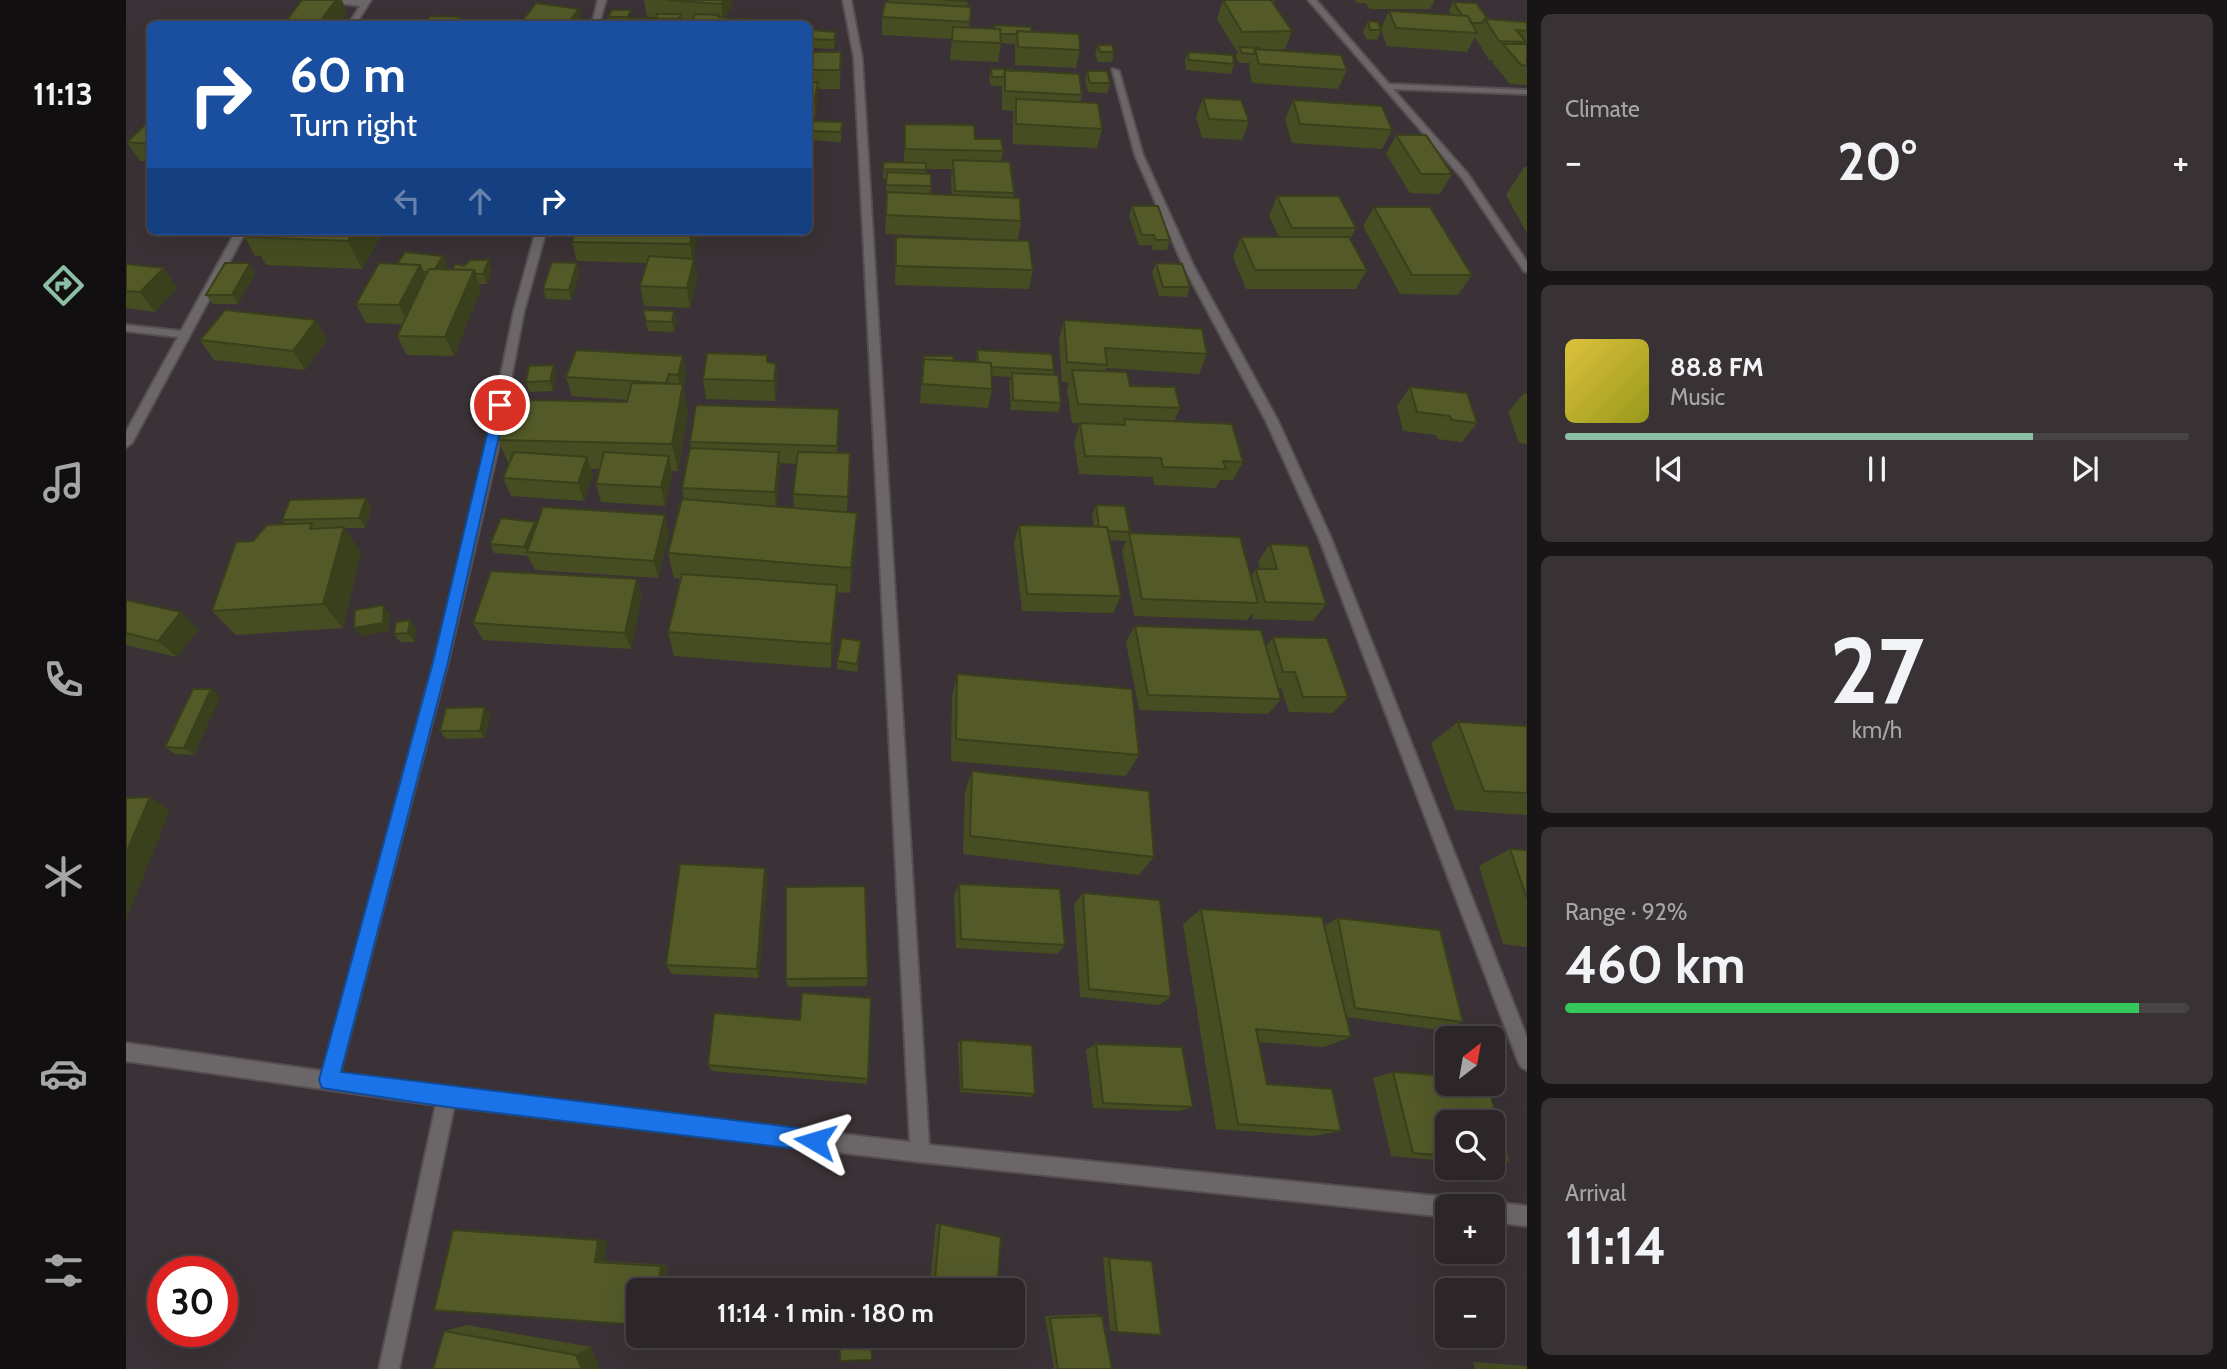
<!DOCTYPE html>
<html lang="en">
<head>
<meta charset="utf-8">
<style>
  :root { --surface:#2c2628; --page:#383234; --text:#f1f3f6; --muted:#a6a5a8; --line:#484345; --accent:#8abfa5 }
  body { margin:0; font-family:Cabin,sans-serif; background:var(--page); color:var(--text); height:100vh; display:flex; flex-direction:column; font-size:26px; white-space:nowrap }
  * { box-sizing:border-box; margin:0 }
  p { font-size:23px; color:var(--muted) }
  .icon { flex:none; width:38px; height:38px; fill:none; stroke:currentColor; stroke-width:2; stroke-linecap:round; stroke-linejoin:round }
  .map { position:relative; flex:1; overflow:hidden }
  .sheet { display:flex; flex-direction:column; gap:14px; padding:14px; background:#181516; width:700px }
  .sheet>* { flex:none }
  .hud { position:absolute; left:21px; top:21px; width:665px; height:214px; border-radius:10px; box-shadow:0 7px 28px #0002,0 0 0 2px var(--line); background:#1a4fa0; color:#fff; overflow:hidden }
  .needle { width:46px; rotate:31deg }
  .fabs { position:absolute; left:1309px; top:1026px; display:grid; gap:14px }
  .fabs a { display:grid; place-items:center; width:70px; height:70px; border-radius:10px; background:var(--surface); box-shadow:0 7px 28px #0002,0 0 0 2px var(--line); font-size:35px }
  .speed { position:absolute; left:21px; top:1256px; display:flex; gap:14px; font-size:35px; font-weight:700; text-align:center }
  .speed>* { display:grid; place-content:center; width:91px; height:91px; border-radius:50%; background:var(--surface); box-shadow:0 7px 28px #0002,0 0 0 2px var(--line); line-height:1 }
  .speed .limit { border:10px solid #d22; background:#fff; color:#111 }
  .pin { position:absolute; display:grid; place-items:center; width:60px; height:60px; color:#fff; margin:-30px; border:4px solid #fff; border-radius:50%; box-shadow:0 2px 7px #0007 }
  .me { position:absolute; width:77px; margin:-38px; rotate:277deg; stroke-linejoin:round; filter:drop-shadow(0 0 5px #0008) }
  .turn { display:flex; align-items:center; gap:24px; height:147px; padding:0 28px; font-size:32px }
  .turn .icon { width:91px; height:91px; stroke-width:2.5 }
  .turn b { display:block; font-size:49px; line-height:60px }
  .lanes { display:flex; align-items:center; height:66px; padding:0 28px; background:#0003; justify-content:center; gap:35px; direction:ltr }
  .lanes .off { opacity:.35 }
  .big { font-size:52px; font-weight:700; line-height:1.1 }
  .sheet .card { flex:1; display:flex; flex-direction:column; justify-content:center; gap:10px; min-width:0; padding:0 24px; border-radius:10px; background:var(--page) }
  .sheet .dial { align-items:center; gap:0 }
  .dial b { font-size:91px; line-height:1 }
  .song { display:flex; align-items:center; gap:21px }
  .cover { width:84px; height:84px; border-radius:10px; background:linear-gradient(135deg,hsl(50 70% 55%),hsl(60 70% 35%)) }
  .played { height:7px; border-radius:4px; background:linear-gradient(90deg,var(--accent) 75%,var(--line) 75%) }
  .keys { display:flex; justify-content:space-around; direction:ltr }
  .heat { display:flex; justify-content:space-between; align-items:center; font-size:38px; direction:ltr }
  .charge { height:10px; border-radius:5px; background:linear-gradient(90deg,#34c759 92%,var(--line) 0) }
  .trip { position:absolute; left:500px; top:1278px; width:399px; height:70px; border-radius:10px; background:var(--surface); box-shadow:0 7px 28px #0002,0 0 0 2px var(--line); font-weight:700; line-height:70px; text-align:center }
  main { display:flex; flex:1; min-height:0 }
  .tabs { display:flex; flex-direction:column; width:126px; justify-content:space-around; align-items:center; background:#120f10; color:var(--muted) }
  .tabs .icon { width:49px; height:49px }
  .tabs .current { color:var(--accent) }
  .tabs b { font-size:32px; color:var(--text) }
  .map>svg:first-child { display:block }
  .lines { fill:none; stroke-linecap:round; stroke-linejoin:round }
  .street-casing { stroke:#564e52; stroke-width:4 }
  .street { fill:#6b6769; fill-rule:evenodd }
  .wall { fill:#474d22; fill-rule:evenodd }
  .shaded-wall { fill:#3a3f1c }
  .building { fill:#535a28; stroke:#3a3f1c; stroke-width:2 }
  .route { fill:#1a73e8; stroke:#114b97; stroke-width:2 }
</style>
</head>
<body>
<main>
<nav class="tabs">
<b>11:13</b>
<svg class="icon current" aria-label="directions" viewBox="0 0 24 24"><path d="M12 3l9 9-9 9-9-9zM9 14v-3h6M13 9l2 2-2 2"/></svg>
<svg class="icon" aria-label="music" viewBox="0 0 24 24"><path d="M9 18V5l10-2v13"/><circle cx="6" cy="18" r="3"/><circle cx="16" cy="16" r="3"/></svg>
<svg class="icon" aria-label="phone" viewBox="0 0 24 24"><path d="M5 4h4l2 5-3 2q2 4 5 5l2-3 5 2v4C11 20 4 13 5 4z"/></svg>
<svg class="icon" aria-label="climate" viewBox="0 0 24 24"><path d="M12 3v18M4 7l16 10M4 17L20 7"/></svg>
<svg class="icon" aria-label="car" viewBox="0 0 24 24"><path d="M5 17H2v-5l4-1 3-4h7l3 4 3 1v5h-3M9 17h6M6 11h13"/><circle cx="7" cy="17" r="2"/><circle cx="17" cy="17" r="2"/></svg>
<svg class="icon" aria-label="filters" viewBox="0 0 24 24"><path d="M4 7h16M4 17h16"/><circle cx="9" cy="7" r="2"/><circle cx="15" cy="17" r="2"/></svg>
</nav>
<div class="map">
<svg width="1401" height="1369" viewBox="0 0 1401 1369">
  <rect width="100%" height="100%" fill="#3a3236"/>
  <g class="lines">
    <defs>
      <path id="street" d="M188 0H245L230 24H223L234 6Z
        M472 0H480L473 24H466Z
        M717 0H725L736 58 803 1145 1321 1197 1328 1200 1330 1206H1321V1217L794 1162 328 1107 273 1369H253L310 1105 0 1061V1043L197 1071 308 662 359 453 388 311 410 231H420L398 311 371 453 322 662 214 1073 321 1088 784 1142 728 58Z
        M1182 0H1190L1263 84 1401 90V94L1267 89 1342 174 1401 262V272L1398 271 1336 178Z
        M986 69 993 71 1017 155 1067 265 1152 421 1205 538 1401 1038V1070L1395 1067 1392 1061 1193 538 1140 421 1057 265 1009 155Z
        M110 231H120L6 443 0 447V432L52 337 0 331V325L55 331Z
        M1367 1202 1401 1206V1226L1367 1222V1206H1360Z"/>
    </defs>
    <use href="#street" class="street-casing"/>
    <use href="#street" class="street"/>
  </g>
  <path class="wall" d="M518 0H605L606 5 599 18H603V24H565L567 20 557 19V24H484L482 17 486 10 506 18 529 19 530 17H521Z
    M763 0H842L841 7H845L843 28 868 29V25L906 32 954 50 950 68 889 65V44L875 43 872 62 824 60 826 39 756 35V17Z
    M1097 0H1149L1148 4 1166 31 1159 49 1140 50 1221 70 1212 89 1126 83 1123 67 1124 63H1113L1110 57 1112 50H1110L1091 19Z
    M1228 0H1309L1304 9H1244L1239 3H1231Z
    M1327 2 1362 19 1401 22V85L1384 84 1366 62 1368 60H1363L1349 37 1351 33 1341 52 1261 46 1255 30 1251 40 1240 39 1237 31 1242 21 1255 29 1263 11 1325 15 1323 11Z
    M453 9 456 24H398L397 20Z
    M710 32V41L708 49 685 48V39Z
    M972 45 988 52 986 62H972L969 54Z
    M682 52H715L714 89H692V101L689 118H682Z
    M1062 52 1108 64 1105 74 1060 70 1059 61Z
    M865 69 886 71 956 95 954 102 976 129 971 148 887 144V118L888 111 876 110V86H865L863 78Z
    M961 71 984 83 981 93 962 92 959 80Z
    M1077 98 1123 121 1116 140 1076 138 1070 117Z
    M1167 100 1266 130 1256 149 1166 143 1159 119Z
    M24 120V162L14 161 1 142Z
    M682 121 716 122 715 142 682 140Z
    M779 124 849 139 877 151 875 162 888 193 887 198 895 221 892 240 759 234 761 195H760V179H757L758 162H778ZM800 169H826L825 179 826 195 804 194 805 186 800 174Z
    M1270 135 1326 174 1314 194 1284 193 1260 154Z
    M1398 167H1401V233L1380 195Z
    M1151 196 1230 228 1224 239 1241 270 1230 289H1120L1107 257 1115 237H1153L1143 216Z
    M1006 206 1044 240 1041 250H1027L1025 245H1013L1003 216Z
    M1248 207 1346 275 1332 295 1274 294 1237 226Z
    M115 231H258L236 269 140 265 135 256H129Z
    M571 231 572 236 567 259 571 278 564 308 518 306 514 286 521 263 451 261 446 242Z
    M770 237 907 270 903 289 769 285Z
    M317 256 321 265 319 269 366 270 361 284H353L355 289 328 356 281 355 271 336 277 324 240 323 230 304 271 264Z
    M124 263 129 273 112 304H87L80 295Z
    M1030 263 1064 287 1061 297 1033 296 1026 273Z
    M0 264 38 268 51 288 29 312 0 308Z
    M454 273 445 300 420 299 417 289Z
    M517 310 548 311 550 321 548 332 522 331Z
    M190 320 201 339 179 370 88 360 74 340Z
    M938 320 1081 354 1073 374 980 368 979 371 1004 386 1054 408 1048 421 1117 462 1107 480H1094L1090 488 1028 485 1027 477 953 474 948 442 954 423H946L941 389 943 382H936L933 340Z
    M851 350 928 370 927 375 935 403 932 412 885 410 883 382 885 377 866 376V389L862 408 794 403 797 356 828 361 850 362Z
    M557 356 560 376 557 386 562 412 552 471H546V475L539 506 475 502 470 484 474 469H465L467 476 458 501 385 496 377 478 383 464 372 440 395 411 501 402 502 400 446 396 440 377Z
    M642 362 650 364 651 383 649 401 580 399 577 379Z
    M431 374 427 391 403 392 400 382Z
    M1284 387 1351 423 1336 442 1311 439 1310 435 1277 431 1271 406Z
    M1398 393 1401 394V444L1393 443 1382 412Z
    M713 409 711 453H724L721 512 730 539 724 593 711 592 710 610 705 668 548 656 542 632 554 579 548 578 542 553 558 499 556 488 565 449 564 442ZM654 463 671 464 667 494 668 508 650 506 654 470Z
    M970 505 1004 533 1125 577 1130 569H1134L1132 562 1144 544 1200 604 1187 621 1127 619 1126 613 1121 620 1008 616 996 551 1000 541 984 540 995 596 987 613 896 611 888 543 893 525 968 527 966 514Z
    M246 507 239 528H218L235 553 217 628 110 635 86 611 127 541 159 524 156 520Z
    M409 522 410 526 543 533 532 578 409 570 402 556 368 553 364 544Z
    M516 596 505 649 357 640 347 623Z
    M0 600 73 629 51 657 0 645Z
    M284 620 290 629 288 642H274L268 634Z
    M1009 626 1140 647 1147 637 1222 697 1207 713 1163 712 1155 688H1152L1155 699 1142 714 1013 710 1000 642Z
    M735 641 731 672 711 669V661Z
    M831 674 1013 755 1000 776 825 761 826 697Z
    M85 689 94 697 68 755 49 754 39 747Z
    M364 715 359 738 320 739 314 731Z
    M1332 722 1401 726V815L1329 810 1305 743Z
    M846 771 1028 857 1013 875 837 854 839 792Z
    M1384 849 1401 850V947L1377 944 1353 866Z
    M639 868 641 880 633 978 546 974 540 965Z
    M833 884 939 945 931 954 830 948 828 896Z
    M957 893 1045 997 1033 1005 954 997 948 904Z
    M1075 909 1198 926 1212 918 1337 1022 1314 1030 1220 1017 1225 1037 1198 1047 1133 1042 1141 1084 1215 1131 1187 1136 1090 1129 1057 924Z
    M742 978 740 986 662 987 660 979Z
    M835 1040 909 1094 905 1097 834 1092 832 1043Z
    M970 1044 1067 1107 1053 1111 967 1108 960 1050Z
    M582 1065 742 1079 740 1084 586 1071Z
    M1267 1072 1321 1076V1083H1361L1384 1162 1367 1163V1122H1321V1161L1265 1156 1247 1078Z
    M810 1224H814L871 1290H803Z
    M327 1230H341L481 1240 478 1261 542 1265 538 1290H513Z
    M977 1257 1026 1261 991 1332 984 1330Z
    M970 1314 976 1316 986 1369H928L919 1316Z
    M341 1325 465 1347 474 1369 318 1331Z
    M1347 1362 1401 1366V1369H1349Z"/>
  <path class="shaded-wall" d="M210 0H216L221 13 213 24H192Z
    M598 0H605L606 5 597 22 595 4Z
    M453 9 456 24H442V23Z
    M334 17 336 24H329Z
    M710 32V41L708 49V40Z
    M692 82V101L689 118V99Z
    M228 231H258L236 269 222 241Z
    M566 231H571L572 236 567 264 564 244Z
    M317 256 321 265 311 282 306 272Z
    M568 259 571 278 564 308 561 288Z
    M363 260 366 270 361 284 357 274Z
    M124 263 129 273 112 304 106 295Z
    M451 263 454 273 445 300 443 290Z
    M294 265 302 284 282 325 273 305Z
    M38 268 51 288 29 312 14 292Z
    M348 270 355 289 328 356 319 337Z
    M548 311 550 321 548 332 546 322Z
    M190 320 201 339 179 370 167 351Z
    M557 356 560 376 557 386 562 412 552 471 546 444 555 394 552 375Z
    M650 364 651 383 649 401 648 381Z
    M428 365 431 374 427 391 424 381Z
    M653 452 654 470 650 510 649 492Z
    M543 456 546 475 539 506 535 487Z
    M461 457 467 476 458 501 452 483Z
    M240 498 246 507 239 528 233 518Z
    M731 513 730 539 724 593 725 568Z
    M539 515 543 533 532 578 528 561Z
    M409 522 412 531 401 552 398 547Z
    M218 527 235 553 217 628 197 604Z
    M511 579 516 596 505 649 499 633Z
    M711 585 710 610 705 668V644Z
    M258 605 264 614 263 631 235 636 228 628Z
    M55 612 73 629 51 657 32 641Z
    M284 620 290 629 288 642 282 633Z
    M85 689 94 697 68 755 58 748Z
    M359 707 364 715 359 738 354 731Z
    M24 797 44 810 0 921V853Z
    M639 868 641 880 633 978 631 969Z
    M472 1240H481L478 1261 469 1262Z
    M542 1265 538 1290H532L535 1266Z
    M465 1347 474 1369H456L450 1355Z"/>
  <path class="building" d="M176 0H210L192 24H158Z
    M540 0H598L595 4Z
    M819 0H842L841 1Z
    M1097 0H1145L1166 31 1116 32Z
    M759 2 845 7 844 22 756 17Z
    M1327 2 1350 3 1362 19H1359L1356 23H1345L1342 16H1337Z
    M410 3 453 9 442 23 397 20Z
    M486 10H505L502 17H482Z
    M1263 11 1342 16 1351 33 1270 28Z
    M531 14H555L553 19H529Z
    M569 14 593 15 592 17 603 18 600 24H565Z
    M304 16 334 17 329 24H299Z
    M503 18 556 19 555 24H501Z
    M609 19 642 20 640 24H607Z
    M1359 19 1401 22V31L1390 30 1400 42 1373 41Z
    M1242 21 1252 22 1255 30H1244Z
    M868 25 905 27 906 32 891 31V34H875L874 29H869Z
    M827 27 874 29 875 43 826 41Z
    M687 30 710 32 708 40 685 39Z
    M891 31 953 34 954 50 892 47Z
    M1377 44H1401V66L1395 65Z
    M972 45H986L988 52H974Z
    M1113 47 1134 48V49H1129L1128 54 1116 53Z
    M1129 49 1215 55 1221 70 1133 64Z
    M682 52H715L714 70H682Z
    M1062 52 1107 55 1108 64 1063 60Z
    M865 69H886V71L879 70 878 77H866Z
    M879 70 953 74 956 95 879 91Z
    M961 71H981L984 83H964Z
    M682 82H692L689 99H682Z
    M1077 98 1115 100 1123 121 1083 119Z
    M890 99 972 103 976 129 890 124Z
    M1167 100 1256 106 1266 130 1174 124Z
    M24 120V144L1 142Z
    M682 121 716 122 715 132 682 131Z
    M779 124 848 125 849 139H875L877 151 779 149Z
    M1270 135H1300L1326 174H1295Z
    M827 160 884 162 888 193 829 191Z
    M758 162 800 163V170L757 169Z
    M761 172 805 174V186L760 185Z
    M761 192 894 198 895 221 760 215Z
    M1151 196H1213L1230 228H1166Z
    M1006 206H1032L1044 240H1030L1028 235H1016Z
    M1248 207H1304L1346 275H1286Z
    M127 231H228L222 241 123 237Z
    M450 231H566L564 244 446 242Z
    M770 237 903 241 907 270 770 266Z
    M1115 237H1223L1241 270H1129Z
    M279 252 317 256 309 269H303L301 272H297L294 265 271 264Z
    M523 256 568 259 561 288 514 286Z
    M344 260H363L357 274H350L348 270 327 269 329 264 338 266Z
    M426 262 451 263 443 290 417 289Z
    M99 263H124L106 295H80Z
    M253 263 294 265 273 305 230 304Z
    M1030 263 1056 264 1064 287H1037Z
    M0 264 38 268 14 292 0 291Z
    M303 269 348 270 319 337 271 336Z
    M99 310 190 320 167 351 74 340Z
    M517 310 548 311 546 322 520 321Z
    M938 320 1076 329 1081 354 979 348 981 365 941 362Z
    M450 350 557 356 552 375 543 374 540 383 440 377Z
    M851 350 926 354 928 370 865 367V363L852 362Z
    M581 353 641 355V362L650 364 648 381 577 379Z
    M797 356H827L828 361 798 359V364Z
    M798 359 865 363 866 389 796 384Z
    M428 365 424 381 400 382 403 366Z
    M946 370 1001 372 1004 386 1049 387 1054 408 952 404Z
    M886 373 932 375 935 403 887 400Z
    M506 383 557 384 546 444 372 440 381 411H395L398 400 501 402Z
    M1284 387 1341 393 1351 423 1326 420 1324 416 1291 412Z
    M570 405 713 409 711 446 564 442Z
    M998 419 1106 424 1117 462 1097 461 1100 469 1037 467 1035 458 959 456 954 423 999 425Z
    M564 448 653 452 649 492 556 488Z
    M388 452 461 457 452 483 377 478Z
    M478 452 543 456 535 487 470 484Z
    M672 452 724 453 722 497 667 494Z
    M240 498 233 518 156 520 164 500Z
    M556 499 731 513 725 568 542 553Z
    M970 505 999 506 1004 532 982 531 981 527H973Z
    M417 507 539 515 528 561 401 552Z
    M375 518 409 522 398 547 364 544Z
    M186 523 184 529 218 527 197 604 86 611 110 542 127 541 141 525Z
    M893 525 981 527 995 596 901 594Z
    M1003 533 1114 537 1132 603 1016 599Z
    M1144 544 1182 546 1200 604 1139 602 1130 569H1151Z
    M365 571 511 579 499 633 347 623Z
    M556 574 711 585 705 644 542 632Z
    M0 600 55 612 32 641 0 633Z
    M258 605 257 623 228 628 229 610Z
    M284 620 282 633 268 634 270 622Z
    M1009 626 1135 630 1155 699 1022 695Z
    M1147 637 1201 638 1222 697H1177L1169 672H1157Z
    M716 638 735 641 731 664 711 661Z
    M831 674 1006 689 1013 755 830 739Z
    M67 689H85L58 748 39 747Z
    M359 707 354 731H314L320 708Z
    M1332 722 1401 726V793L1358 791Z
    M846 771 1023 791 1028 857 844 836Z
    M24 797 0 853V798Z
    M1384 849 1401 850V899Z
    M554 864 639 868 631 969 540 965Z
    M833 884 934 889 939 945 835 939Z
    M739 886 742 978 660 979V887Z
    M957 893 1034 900 1045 997 963 989Z
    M1075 909 1196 917 1225 1037 1130 1029 1141 1084 1206 1089 1215 1131 1112 1124Z
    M1212 918 1314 930 1337 1022 1229 1008Z
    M676 993 745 998 742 1079 582 1065 588 1013 674 1020Z
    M835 1040 906 1045 909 1094 836 1089Z
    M970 1044 1056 1047 1067 1107 977 1103Z
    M1267 1072 1321 1076V1083H1361L1384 1162 1367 1160V1122H1321V1156L1287 1153Z
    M814 1224 875 1237 871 1290H808Z
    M327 1230 472 1240 469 1262 535 1266 532 1290H513V1325L308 1310Z
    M983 1258 1026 1261 1035 1335 991 1332Z
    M976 1316 986 1369H932L924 1318Z
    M318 1331 450 1355 456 1369H307Z
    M713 1335H745L746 1360 714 1361Z"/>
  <path class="route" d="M374 401 380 405 322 662 215 1072 689 1130 696 1133 700 1141 696 1148 689 1151 321 1107 196 1088 193 1080 307 662 368 405Z"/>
</svg>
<div class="fabs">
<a><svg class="needle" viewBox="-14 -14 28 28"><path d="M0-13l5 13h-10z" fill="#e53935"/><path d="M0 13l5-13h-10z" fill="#a6a5a8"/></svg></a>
<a><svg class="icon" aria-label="search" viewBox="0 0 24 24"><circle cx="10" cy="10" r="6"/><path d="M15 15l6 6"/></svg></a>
<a>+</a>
<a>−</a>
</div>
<div class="speed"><div class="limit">30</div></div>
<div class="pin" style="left:374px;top:405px;background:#d93025"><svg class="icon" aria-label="arrive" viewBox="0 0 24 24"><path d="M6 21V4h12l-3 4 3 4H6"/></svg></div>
<svg class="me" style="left:689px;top:1141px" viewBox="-20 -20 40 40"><path d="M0-17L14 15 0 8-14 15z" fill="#1a73e8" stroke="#fff" stroke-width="4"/></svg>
<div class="trip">11:14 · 1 min · 180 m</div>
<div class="hud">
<div class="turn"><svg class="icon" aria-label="right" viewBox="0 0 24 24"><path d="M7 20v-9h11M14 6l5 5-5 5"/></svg><div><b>60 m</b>Turn right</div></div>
<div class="lanes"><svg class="icon off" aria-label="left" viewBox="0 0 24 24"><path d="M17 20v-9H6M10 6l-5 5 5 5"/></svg><svg class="icon off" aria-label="ahead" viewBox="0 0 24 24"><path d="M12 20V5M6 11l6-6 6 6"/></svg><svg class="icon" aria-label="right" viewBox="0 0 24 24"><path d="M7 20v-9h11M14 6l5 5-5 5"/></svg></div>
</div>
</div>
<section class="sheet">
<div class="card"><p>Climate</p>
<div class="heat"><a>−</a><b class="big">20°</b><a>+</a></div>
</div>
<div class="card">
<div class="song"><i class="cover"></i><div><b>88.8 FM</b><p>Music</p></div></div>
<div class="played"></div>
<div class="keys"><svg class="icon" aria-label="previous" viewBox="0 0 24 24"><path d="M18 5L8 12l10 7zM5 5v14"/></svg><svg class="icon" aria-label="pause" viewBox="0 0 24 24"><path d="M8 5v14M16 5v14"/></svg><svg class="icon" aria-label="next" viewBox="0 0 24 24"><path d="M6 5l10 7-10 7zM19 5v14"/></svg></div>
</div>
<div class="card dial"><b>27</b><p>km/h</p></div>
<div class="card"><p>Range · 92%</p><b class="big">460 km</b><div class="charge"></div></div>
<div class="card"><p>Arrival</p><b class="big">11:14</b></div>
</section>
</main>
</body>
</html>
